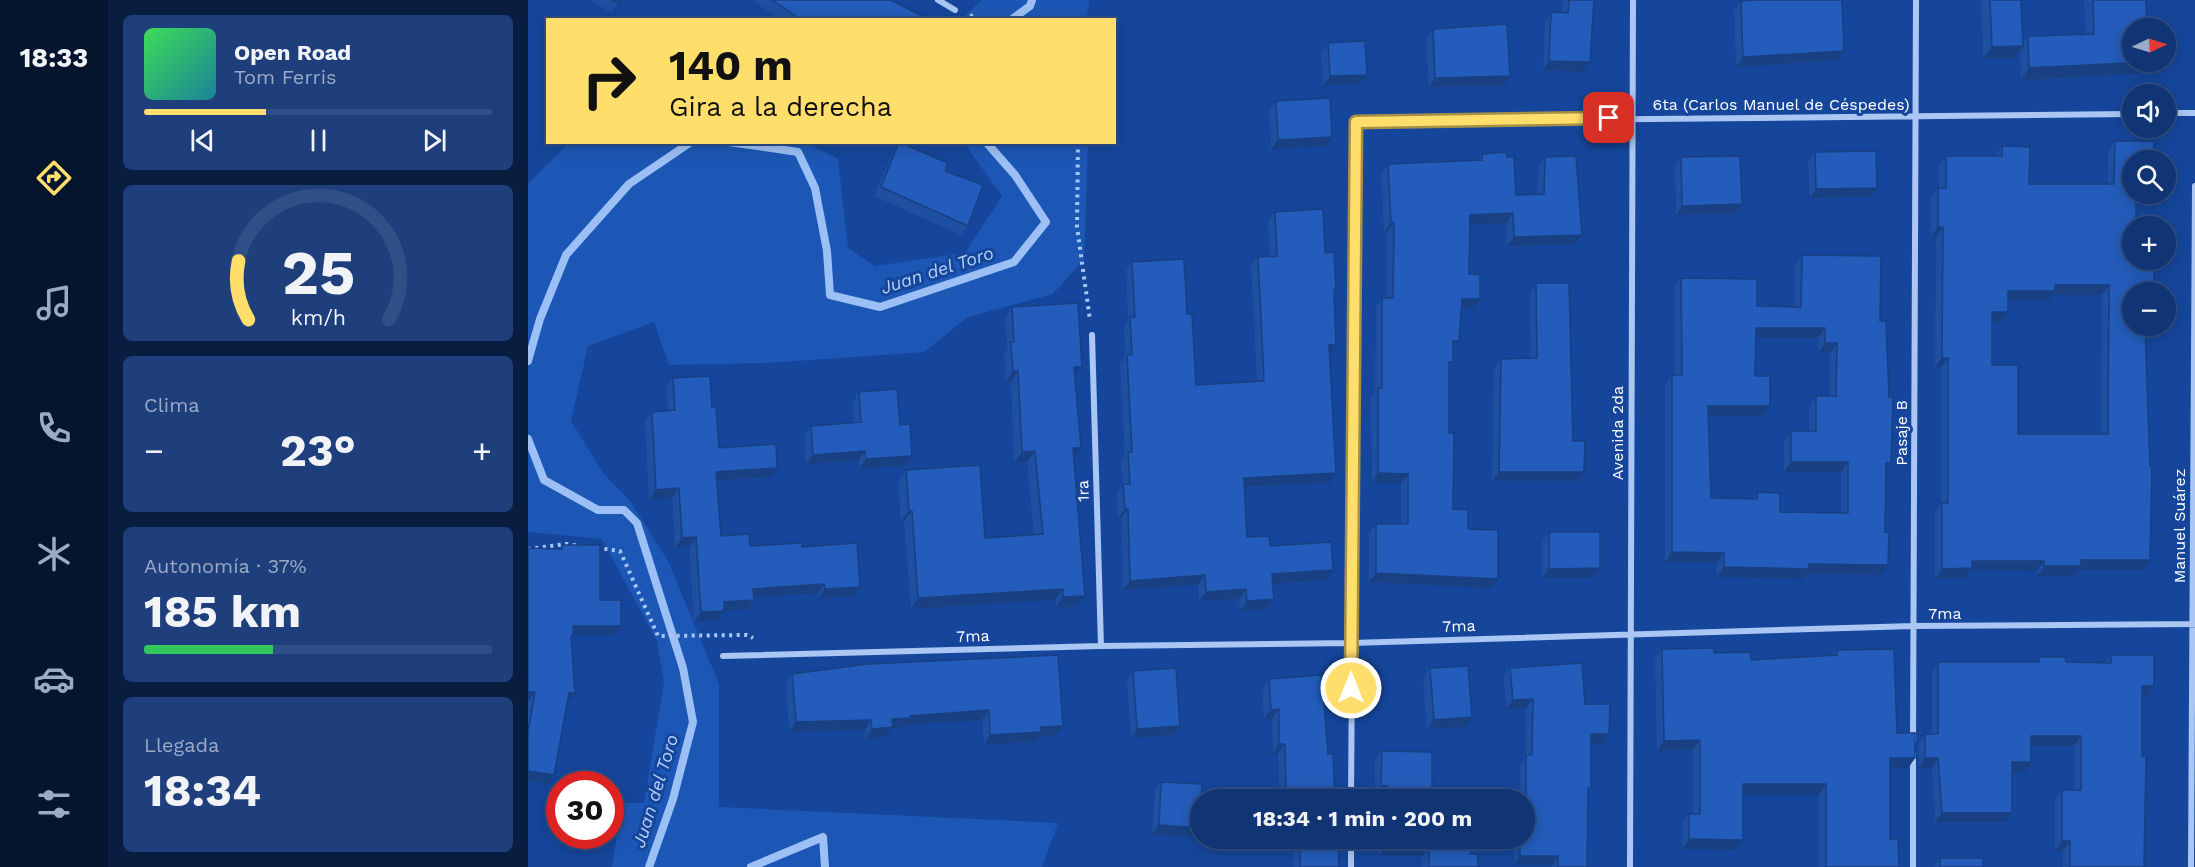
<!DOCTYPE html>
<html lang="es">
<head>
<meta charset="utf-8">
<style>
  :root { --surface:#103474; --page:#1e3f7c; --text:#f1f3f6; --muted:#9caac5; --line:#304f86; --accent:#ffde6c }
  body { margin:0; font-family:"Work Sans",sans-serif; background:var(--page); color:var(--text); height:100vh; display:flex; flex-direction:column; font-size:22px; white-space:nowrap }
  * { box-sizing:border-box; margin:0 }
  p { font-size:20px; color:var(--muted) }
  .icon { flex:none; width:33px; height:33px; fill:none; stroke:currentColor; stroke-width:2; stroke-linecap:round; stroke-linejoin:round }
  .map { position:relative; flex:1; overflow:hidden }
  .sheet { display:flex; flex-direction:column; gap:15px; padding:15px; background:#091d40; width:420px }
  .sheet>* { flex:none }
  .hud { position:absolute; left:18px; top:18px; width:570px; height:126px; border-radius:0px; box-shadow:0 3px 15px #0003,0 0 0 2px var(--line); background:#ffde6c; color:#111; overflow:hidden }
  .needle { width:39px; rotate:86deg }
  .fabs { position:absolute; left:1594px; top:18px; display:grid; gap:12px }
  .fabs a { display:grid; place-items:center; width:54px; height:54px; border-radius:50%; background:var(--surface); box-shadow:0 3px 15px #0003,0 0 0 2px var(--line); font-size:30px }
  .speed { position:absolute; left:18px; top:771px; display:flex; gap:12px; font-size:30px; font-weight:700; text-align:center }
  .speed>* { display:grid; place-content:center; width:78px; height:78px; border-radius:50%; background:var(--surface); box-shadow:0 3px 15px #0003,0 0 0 2px var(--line); line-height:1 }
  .speed .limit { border:9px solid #d22; background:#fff; color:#111 }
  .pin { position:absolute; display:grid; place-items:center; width:51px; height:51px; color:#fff; margin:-26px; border-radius:12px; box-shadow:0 3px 9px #0006 }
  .me { position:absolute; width:66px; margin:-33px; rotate:0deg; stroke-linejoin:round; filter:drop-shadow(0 0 4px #0008) }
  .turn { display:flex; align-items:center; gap:21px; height:126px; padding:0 24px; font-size:27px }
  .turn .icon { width:78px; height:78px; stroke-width:2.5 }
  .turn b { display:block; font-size:42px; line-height:51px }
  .big { font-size:45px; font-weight:700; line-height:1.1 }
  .sheet .widget { flex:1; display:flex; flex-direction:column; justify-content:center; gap:9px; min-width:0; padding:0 21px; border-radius:9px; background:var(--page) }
  .sheet .dial { align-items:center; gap:0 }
  .dial svg { height:156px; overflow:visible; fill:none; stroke:var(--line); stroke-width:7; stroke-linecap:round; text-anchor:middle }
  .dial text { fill:var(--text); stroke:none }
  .song { display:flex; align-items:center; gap:18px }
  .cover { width:72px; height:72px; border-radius:9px; background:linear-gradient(135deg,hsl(130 70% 55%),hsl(190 70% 35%)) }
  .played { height:6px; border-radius:3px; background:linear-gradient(90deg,var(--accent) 35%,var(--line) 35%) }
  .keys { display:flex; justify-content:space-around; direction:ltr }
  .heat { display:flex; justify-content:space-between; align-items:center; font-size:33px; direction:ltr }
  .charge { height:9px; border-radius:4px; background:linear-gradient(90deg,#34c759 37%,var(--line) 0) }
  .trip { position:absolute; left:662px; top:789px; width:345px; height:60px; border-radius:30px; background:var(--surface); box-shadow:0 3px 15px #0003,0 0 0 2px var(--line); font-weight:700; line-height:60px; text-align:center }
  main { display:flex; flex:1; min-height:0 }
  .dock { display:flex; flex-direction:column; width:108px; justify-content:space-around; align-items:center; background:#06152e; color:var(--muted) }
  .dock .icon { width:42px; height:42px }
  .dock .selected { color:var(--accent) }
  .dock b { font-size:27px; color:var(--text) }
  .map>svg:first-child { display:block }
  .green { fill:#1d57b5 }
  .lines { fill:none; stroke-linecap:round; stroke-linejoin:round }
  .stream { stroke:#9cc0f5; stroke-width:8 }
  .path { stroke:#aac6f3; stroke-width:4; stroke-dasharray:3 4.5; stroke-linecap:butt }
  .street { stroke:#aac6f3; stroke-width:6 }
  .wall { fill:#1e4fa0; fill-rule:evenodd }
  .shaded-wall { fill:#184082 }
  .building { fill:#235cba; stroke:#184082; stroke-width:1.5; fill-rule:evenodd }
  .route-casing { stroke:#a69046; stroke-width:15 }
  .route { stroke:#ffde6c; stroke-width:10 }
  .labels { text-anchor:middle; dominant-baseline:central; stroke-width:6; stroke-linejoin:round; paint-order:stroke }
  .street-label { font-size:16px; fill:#fff; stroke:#15469b }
  .water-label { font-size:18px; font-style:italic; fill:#b7d1f9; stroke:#15469b }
</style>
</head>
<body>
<main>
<nav class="dock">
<b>18:33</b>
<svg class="icon selected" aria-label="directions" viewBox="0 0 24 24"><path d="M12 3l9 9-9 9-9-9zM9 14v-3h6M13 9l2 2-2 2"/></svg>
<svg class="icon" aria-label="music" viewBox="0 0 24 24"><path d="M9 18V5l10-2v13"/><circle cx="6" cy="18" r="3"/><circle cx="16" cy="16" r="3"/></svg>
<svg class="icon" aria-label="phone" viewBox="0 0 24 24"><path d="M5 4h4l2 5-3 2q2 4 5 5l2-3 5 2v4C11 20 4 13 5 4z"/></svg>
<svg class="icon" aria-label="climate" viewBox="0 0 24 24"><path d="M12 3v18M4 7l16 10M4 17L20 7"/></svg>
<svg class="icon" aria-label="car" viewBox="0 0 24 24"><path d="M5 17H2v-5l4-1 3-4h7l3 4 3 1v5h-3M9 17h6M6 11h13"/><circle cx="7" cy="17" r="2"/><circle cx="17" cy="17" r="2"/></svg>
<svg class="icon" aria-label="filters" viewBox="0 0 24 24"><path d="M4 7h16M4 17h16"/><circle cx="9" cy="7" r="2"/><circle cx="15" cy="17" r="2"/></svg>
</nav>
<section class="sheet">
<div class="widget">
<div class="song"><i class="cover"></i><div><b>Open Road</b><p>Tom Ferris</p></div></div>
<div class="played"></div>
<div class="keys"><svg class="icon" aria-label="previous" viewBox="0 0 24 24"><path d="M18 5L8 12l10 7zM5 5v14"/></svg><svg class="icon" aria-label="pause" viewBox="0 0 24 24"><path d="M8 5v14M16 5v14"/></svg><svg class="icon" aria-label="next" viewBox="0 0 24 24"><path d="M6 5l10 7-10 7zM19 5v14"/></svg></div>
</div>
<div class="widget dial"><svg viewBox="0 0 100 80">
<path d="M14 69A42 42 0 1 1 86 69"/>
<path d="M14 69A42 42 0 0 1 9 39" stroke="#ffde6c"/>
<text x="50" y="56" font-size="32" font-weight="700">25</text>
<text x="50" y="72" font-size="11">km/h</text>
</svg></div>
<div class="widget"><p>Clima</p>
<div class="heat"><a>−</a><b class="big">23°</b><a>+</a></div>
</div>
<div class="widget"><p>Autonomía · 37%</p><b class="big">185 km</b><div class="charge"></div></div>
<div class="widget"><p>Llegada</p><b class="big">18:34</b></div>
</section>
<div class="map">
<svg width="1667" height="867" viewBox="0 0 1667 867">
  <rect width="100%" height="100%" fill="#15469b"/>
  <path class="green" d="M454 0H561L559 19H433Z
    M41 143H279L310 159 320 248 347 266 437 253 474 196 436 143H560L556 259 525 294 440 317 396 352 240 363 141 365 126 322 60 346 43 421 75 473 102 501 140 561 191 684V807L530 823 514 867H84L94 803H116L136 682 129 641 74 539 0 532V184Z"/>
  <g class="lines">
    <path class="stream" d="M483 20 502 6 504 0
      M201 142 270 152 287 188 299 251 302 295 352 307 486 262 518 222 487 175 458 142
      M0 361 12 319 38 255 101 184 163 142
      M0 439 16 480 70 510H96L109 523 155 668 165 722 145 799 121 867
      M223 867 295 837 297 867"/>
    <path class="path" d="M442 15 453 20
      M550 142 549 227 562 320
      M69 548 92 551 130 636 219 635 225 638
      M0 549 38 544 53 546"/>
    <path class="street" d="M410 0 427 10
      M1638 113H1667
      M564 335 573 646
      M195 656 573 646 823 643 1385 626 1667 624
      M1385 740 1388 0
      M823 800 828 122 1605 114
      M823 838V867
      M1102 867 1105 0
      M1385 867V754
      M1663 867 1667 186"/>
  </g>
  <path class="wall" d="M62 0H92L83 13Z
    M224 0H363L402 20H252Z
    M1035 0H1066L1062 62 1055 72 1015 70 1017 22 1023 12 1034 13Z
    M1453 0H1493L1495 44 1500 36 1558 34 1556 0H1618L1611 74 1493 80 1492 50 1486 58 1455 59Z
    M1213 1 1316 51 1309 60 1208 67 1206 10Z
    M905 29 975 86 901 87 898 39Z
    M800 43 832 84 795 86 793 53Z
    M748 101 798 146 743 149 741 111Z
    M1587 141 1605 160 1608 265 1619 335H1617L1622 560 1615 570H1550L1546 576H1509V571L1443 570 1437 578 1407 579V513L1413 504V367H1407L1408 237 1403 236V198L1410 188H1411V166L1418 156H1467L1474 146 1501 184H1580V151ZM1525 295H1574L1573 434H1490L1464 365V322H1473L1480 312V301H1520Z
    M371 142 417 171 440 226 433 235 346 196 365 152Z
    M1287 152 1343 197 1282 198 1280 162Z
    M954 154 979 157 988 195 1009 194 1011 166 1017 157 1054 235 1047 245 979 246V223L942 224 941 274 952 299 945 308H933L921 368V433L925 509 940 529 970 579 963 588 841 582V533L848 524H873V483H844L843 397 847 392 848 307 854 298H858L859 232H856L853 174 860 164 950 160Z
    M1153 157 1214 204 1207 214 1148 215 1147 167Z
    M747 212 797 253 808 290 806 293 801 354 808 473 802 483 716 487 719 537 742 546 798 580 745 583 746 599 739 609 712 611 711 599 671 601 670 585 595 590 593 519H590L588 494 595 485 593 462 597 456 592 364 597 357 596 327 600 320 598 271 604 262 659 314 668 385 729 381 723 266 730 257 742 256 740 221Z
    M1274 255 1352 321 1363 463 1358 470 1353 575 1278 574 1274 579 1189 577V563L1137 562V385L1144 375H1146V288L1153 278 1229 306 1266 307 1267 265ZM1228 338H1290V353H1302V396H1288L1281 406V431H1263L1256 441V472H1313V513L1252 512 1229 492 1224 499 1183 498 1180 416H1234L1242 406 1227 376Z
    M1008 283 1045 441 1050 481H964L966 368 973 359 1002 358V293Z
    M484 307 547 376 553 448 546 458 557 596 549 606 528 608 527 600 383 609 376 521H373L370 481 378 470 457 538 506 535 499 462 486 463 483 382H478L476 353 479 349 477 318Z
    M145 378 184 407 191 448 243 477 189 481 193 536 222 546 274 547 326 596 290 599V593L226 598 219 610 196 611 189 620 166 622 161 547 147 548 144 498 121 500 117 421 124 412 140 411 138 388Z
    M331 392 372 425 377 466 331 469V460L278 464 276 435 283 426 326 423 325 402Z
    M1021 532 1065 578H1014V542Z
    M34 545 72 600 93 626 87 635H45L43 639 40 702H39L20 784 0 781V704L31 549Z
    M1134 649 1186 653 1223 660 1305 655 1309 650 1387 758 1380 768H1362V839L1371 867H1291V795H1215L1208 850 1154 849V824L1161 814H1165V750L1129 751 1127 659Z
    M1583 655 1626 686 1620 696H1614V756L1616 867H1535V851H1527V799L1534 790H1546V746H1503L1497 772H1484L1478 822H1407L1404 768H1391V743L1397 734H1404V672L1410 662H1508L1511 657 1538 662 1578 663Z
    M340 664 535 726 528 735 510 737 507 742 456 745 454 720 377 725 376 727 364 728 358 737 337 739V730L261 732 258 683 264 674Z
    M902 668 944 717 937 727 899 729 895 678Z
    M982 668 1057 704 1075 744H1063L1060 792 1059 867H1024V865H986V838H996V800H990L991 797 992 765 998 756V708L978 709 976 677Z
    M605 671 645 735 603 738 599 680Z
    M741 679 800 754 807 800H751L750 754H745L744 719H736L734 689Z
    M854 751 904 800H852V796H847V761Z
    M633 782 665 837 624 835 627 791Z
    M766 838H810L811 867H765Z
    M851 838H943L942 854 950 867H894V856L851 855Z
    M1412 858 1455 867H1406Z"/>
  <path class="shaded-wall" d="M1495 46 1486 58 1455 59 1464 47Z
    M1316 51 1309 60 1208 67 1215 57Z
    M1021 61 1062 62 1055 72 1015 70Z
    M1619 62 1611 74 1493 80 1501 68Z
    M839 75 832 84 795 86 802 76Z
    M982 76 975 86 901 87 907 78Z
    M804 137 798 146 743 149 750 140Z
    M1349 188 1343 197 1282 198 1288 189Z
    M1214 204 1207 214 1148 215 1154 206Z
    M985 213 979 223 935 225 942 215Z
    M863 223H866L859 232H856Z
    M1410 227H1415L1408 237 1403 236Z
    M1054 235 1047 245 979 246 986 237Z
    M1527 285H1581L1574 295H1525L1520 301H1473L1480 291Z
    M934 299H952L945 308H927Z
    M1464 312H1480L1473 322H1458Z
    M1617 326H1626L1619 335H1610Z
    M1228 328H1297L1290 338H1221Z
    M925 341H931L924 351Z
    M1297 343H1309L1302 353H1290Z
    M801 345H808L801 354Z
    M1414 358H1420L1413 367H1407Z
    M546 367H554L546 377Z
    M485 371H490L483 382H478Z
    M1180 406H1242L1234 416H1173Z
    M545 448H553L545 459Z
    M337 451 331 460 278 464 285 455Z
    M507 451 499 462 486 463 494 452Z
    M384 456 377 466 331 469 338 459Z
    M1263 462H1320L1313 472H1256Z
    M1358 463H1363L1356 473Z
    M249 468 243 477 182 481 188 472Z
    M971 472H1056L1050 481H964Z
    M808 473 802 483 709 487 716 478Z
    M850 473 880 474 873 483H844Z
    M151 488 144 498 121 500 128 490Z
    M597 509H600L593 519H590Z
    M381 511H384L376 521H373Z
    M168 537 161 547 147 548 154 538Z
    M1144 552 1196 553 1189 563 1137 562Z
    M1553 560H1622L1615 570H1550L1546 576H1509L1516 566Z
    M1444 561H1516L1509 571 1443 570 1437 578 1407 579 1414 569Z
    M1281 564 1360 565 1353 575 1278 574 1274 579 1189 577 1196 567Z
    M1072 568 1065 578H1014L1021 569Z
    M805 570 798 580 737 584 744 574Z
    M848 573 970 579 963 588 841 582Z
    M677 575 670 585 595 590 602 581Z
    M296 584 290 593 218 598 225 589Z
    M332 587 326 596 290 599 297 589Z
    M535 589 527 600 383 609 390 598Z
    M718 589 711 599 671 601 678 592Z
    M557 596 549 606 528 608 535 597Z
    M746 599 739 609 712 611 719 601Z
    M226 600 219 610 196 611 189 620 166 622 173 612 196 602Z
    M45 626H93L87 635H38Z
    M1614 686H1626L1620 696H1607Z
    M0 692H7L0 702Z
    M41 693H47L40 702H35Z
    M1005 699 998 708 978 709 985 700Z
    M751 709 744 719H736L743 710Z
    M461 710 454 720 377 725 376 727 364 728 358 737 337 739 344 729 364 719 382 716Z
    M944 717 937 727 899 729 906 720Z
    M343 720 337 730 261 732 268 722Z
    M535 726 528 735 510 737 507 742 456 745 462 735 513 727Z
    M652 726 645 735 603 738 609 729Z
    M1063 734H1081L1075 744H1056Z
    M1503 736H1553L1546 746H1497Z
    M1172 740 1165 750 1129 751 1136 741Z
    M751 744H757L750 754H745Z
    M1362 758H1387L1380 768H1355Z
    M1397 758H1410L1404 768H1391Z
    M1484 762H1503L1497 772H1477Z
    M0 771 26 775 20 784 0 781Z
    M1215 784H1298L1291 795H1208Z
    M853 786H859L852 796H847Z
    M758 795H773L770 800H755Z
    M1414 813H1484L1478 822H1407Z
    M631 825 672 828 665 837 624 835Z
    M1161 839 1215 840 1208 850 1154 849Z
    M1534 841H1542L1535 851H1527Z
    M858 846H901L894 856 851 855Z
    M992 856H1030L1024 865H986Z"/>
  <path class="building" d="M84 0H92L90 3Z
    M244 0H363L402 20H267L269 17Z
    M1041 0H1066L1062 62 1021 61 1023 12 1040 13Z
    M1228 0H1314L1316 51 1215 57 1213 1Z
    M1462 0H1493L1495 46 1464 47Z
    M1565 0H1618L1619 28H1605V62H1619L1501 68 1500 36 1566 34Z
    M979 24 982 76 907 78 905 29Z
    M837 41 839 75 802 76 800 43Z
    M802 98 804 137 750 140 748 101Z
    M1587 141H1626V160H1605V194H1608V226H1605V260H1608V265H1626V292H1605V326H1617L1622 466H1624L1622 560H1553V566H1516V561H1444V568L1414 569V503H1420V358H1414L1415 227H1410V188H1418V156H1474V146L1502 147 1501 184H1586ZM1527 285H1581L1580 434H1490V365H1464V312H1480V291H1527Z
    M371 142 420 163 417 171 455 185 440 226 353 187Z
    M1348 151 1349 188 1288 189 1287 152Z
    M978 152 979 157H986L988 195 1016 194 1017 157 1048 156 1054 235 986 237 985 213 942 215 941 274H952V299H934L931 341H925V362H921V433H926L925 509 940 510V529L970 530V579L848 573V524H880V474L850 473V388H854V298H865L866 223H863L860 164 954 160V154Z
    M1212 156 1214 204 1154 206 1153 157Z
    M795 209 797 253 806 252 808 290H806L808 345H801L808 473 716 478 719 537 741 536 742 546 803 542 805 570 744 574 746 599 719 601 718 589 678 592 677 575 602 581 600 509H597L595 484H602L600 452H604L599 355H604L602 317H607L604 262 656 259 659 314H664L668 385 736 381 730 257 749 256 747 212Z
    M1274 255 1353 256 1352 321H1358L1361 397H1365L1363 463H1358L1357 532H1361L1360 565 1281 564V569L1196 567V553L1144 552V375H1154L1153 278 1229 279V306L1273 307ZM1228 328H1297V343H1309L1308 396H1288V431H1263V462H1320V513L1252 512V493L1229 492V499L1183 498 1180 406H1242V376H1227Z
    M1008 283H1041L1045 441H1057L1056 472H971L973 359 1009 358Z
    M550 303 554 367H546L553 448H545L557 596 535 597V589L390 598 384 511H381L378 470 452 465 457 538 515 534 507 451 494 452 490 371H485L483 342H486L484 307Z
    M182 376 184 407H188L191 448 248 444 249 468 188 472 193 536 221 534 222 546 274 543V547L329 543 332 587 297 589 296 584 225 589 226 600 196 602V611L173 612 168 537 154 538 151 488 128 490 124 412 147 410 145 378Z
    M369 389 372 425 382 424 384 456 338 459 337 451 285 455 283 426 333 422 331 392Z
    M1021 532H1072V568L1021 569Z
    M34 545H72V600H93V626H45V636H43L47 693H41L26 775 0 771V732L7 692H0V548L34 549Z
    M1186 648V653L1223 652V660L1309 655V650L1366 649 1369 733H1387V758H1362V839H1370L1371 867H1298V784H1215V840L1161 839V814H1172V740L1136 741 1134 649Z
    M530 655 535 726 513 727V732L462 735 461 710 382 716 383 718 364 719 365 727 344 729 343 720 268 722 264 674 340 664Z
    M1583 655H1626V686H1614V756H1618L1616 867H1542V841H1534V790H1553V736H1503V762H1484V813H1414L1410 758H1397V734H1410V662H1511V657H1537L1538 662 1583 663Z
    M1054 663 1057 704H1082L1081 734H1063V788H1060L1059 867H1030V856H992V838H996V800H992V796H998V755H1004L1005 699 985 700 982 668Z
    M940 666 944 717 906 720 902 668Z
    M648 668 652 726 609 729 605 671Z
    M794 675 800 754H805L807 800H773V795H758L757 744H751V709L743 710 741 679Z
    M854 751 904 752V800H859V786H853Z
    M633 782 674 784 673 800H672V828L631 825Z
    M773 838H810L811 867H772Z
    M858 838H943L942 854H950V867H901V846H858Z
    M1412 858H1455V867H1412Z"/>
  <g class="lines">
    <defs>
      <path id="route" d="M823 688 828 122 1081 118"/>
    </defs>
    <use href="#route" class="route-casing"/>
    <use href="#route" class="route"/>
  </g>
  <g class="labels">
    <g class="street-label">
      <text x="1253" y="104">6ta (Carlos Manuel de Céspedes)</text>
      <text transform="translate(1089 433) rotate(-90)">Avenida 2da</text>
      <text transform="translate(1373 433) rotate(-90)">Pasaje B</text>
      <text transform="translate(555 491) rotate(-92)">1ra</text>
      <text transform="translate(1651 526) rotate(-90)">Manuel Suárez</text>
      <text x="1417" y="613">7ma</text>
      <text transform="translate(931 626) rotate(-2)">7ma</text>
      <text transform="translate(445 636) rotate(-2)">7ma</text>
    </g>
    <g class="water-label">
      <text transform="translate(409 270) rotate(-18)">Juan del Toro</text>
      <text transform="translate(127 791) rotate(-73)">Juan del Toro</text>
    </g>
  </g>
</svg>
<div class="fabs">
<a><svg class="needle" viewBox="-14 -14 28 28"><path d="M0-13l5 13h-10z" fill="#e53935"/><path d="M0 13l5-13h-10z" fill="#9caac5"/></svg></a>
<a><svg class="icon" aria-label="sound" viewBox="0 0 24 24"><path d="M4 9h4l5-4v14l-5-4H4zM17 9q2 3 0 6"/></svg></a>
<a><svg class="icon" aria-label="search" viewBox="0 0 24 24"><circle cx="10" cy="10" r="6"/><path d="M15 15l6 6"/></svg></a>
<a>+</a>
<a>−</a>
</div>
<div class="speed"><div class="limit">30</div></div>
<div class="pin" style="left:1081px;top:118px;background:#d93025"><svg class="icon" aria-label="arrive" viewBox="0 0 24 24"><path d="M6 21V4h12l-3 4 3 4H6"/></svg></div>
<svg class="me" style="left:823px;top:688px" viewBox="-20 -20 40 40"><circle r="17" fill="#ffde6c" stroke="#fff" stroke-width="3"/><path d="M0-11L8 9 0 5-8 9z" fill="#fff"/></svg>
<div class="trip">18:34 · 1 min · 200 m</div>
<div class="hud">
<div class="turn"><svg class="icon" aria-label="right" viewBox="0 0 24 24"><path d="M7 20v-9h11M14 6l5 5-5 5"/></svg><div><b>140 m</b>Gira a la derecha</div></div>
</div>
</div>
</main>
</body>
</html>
